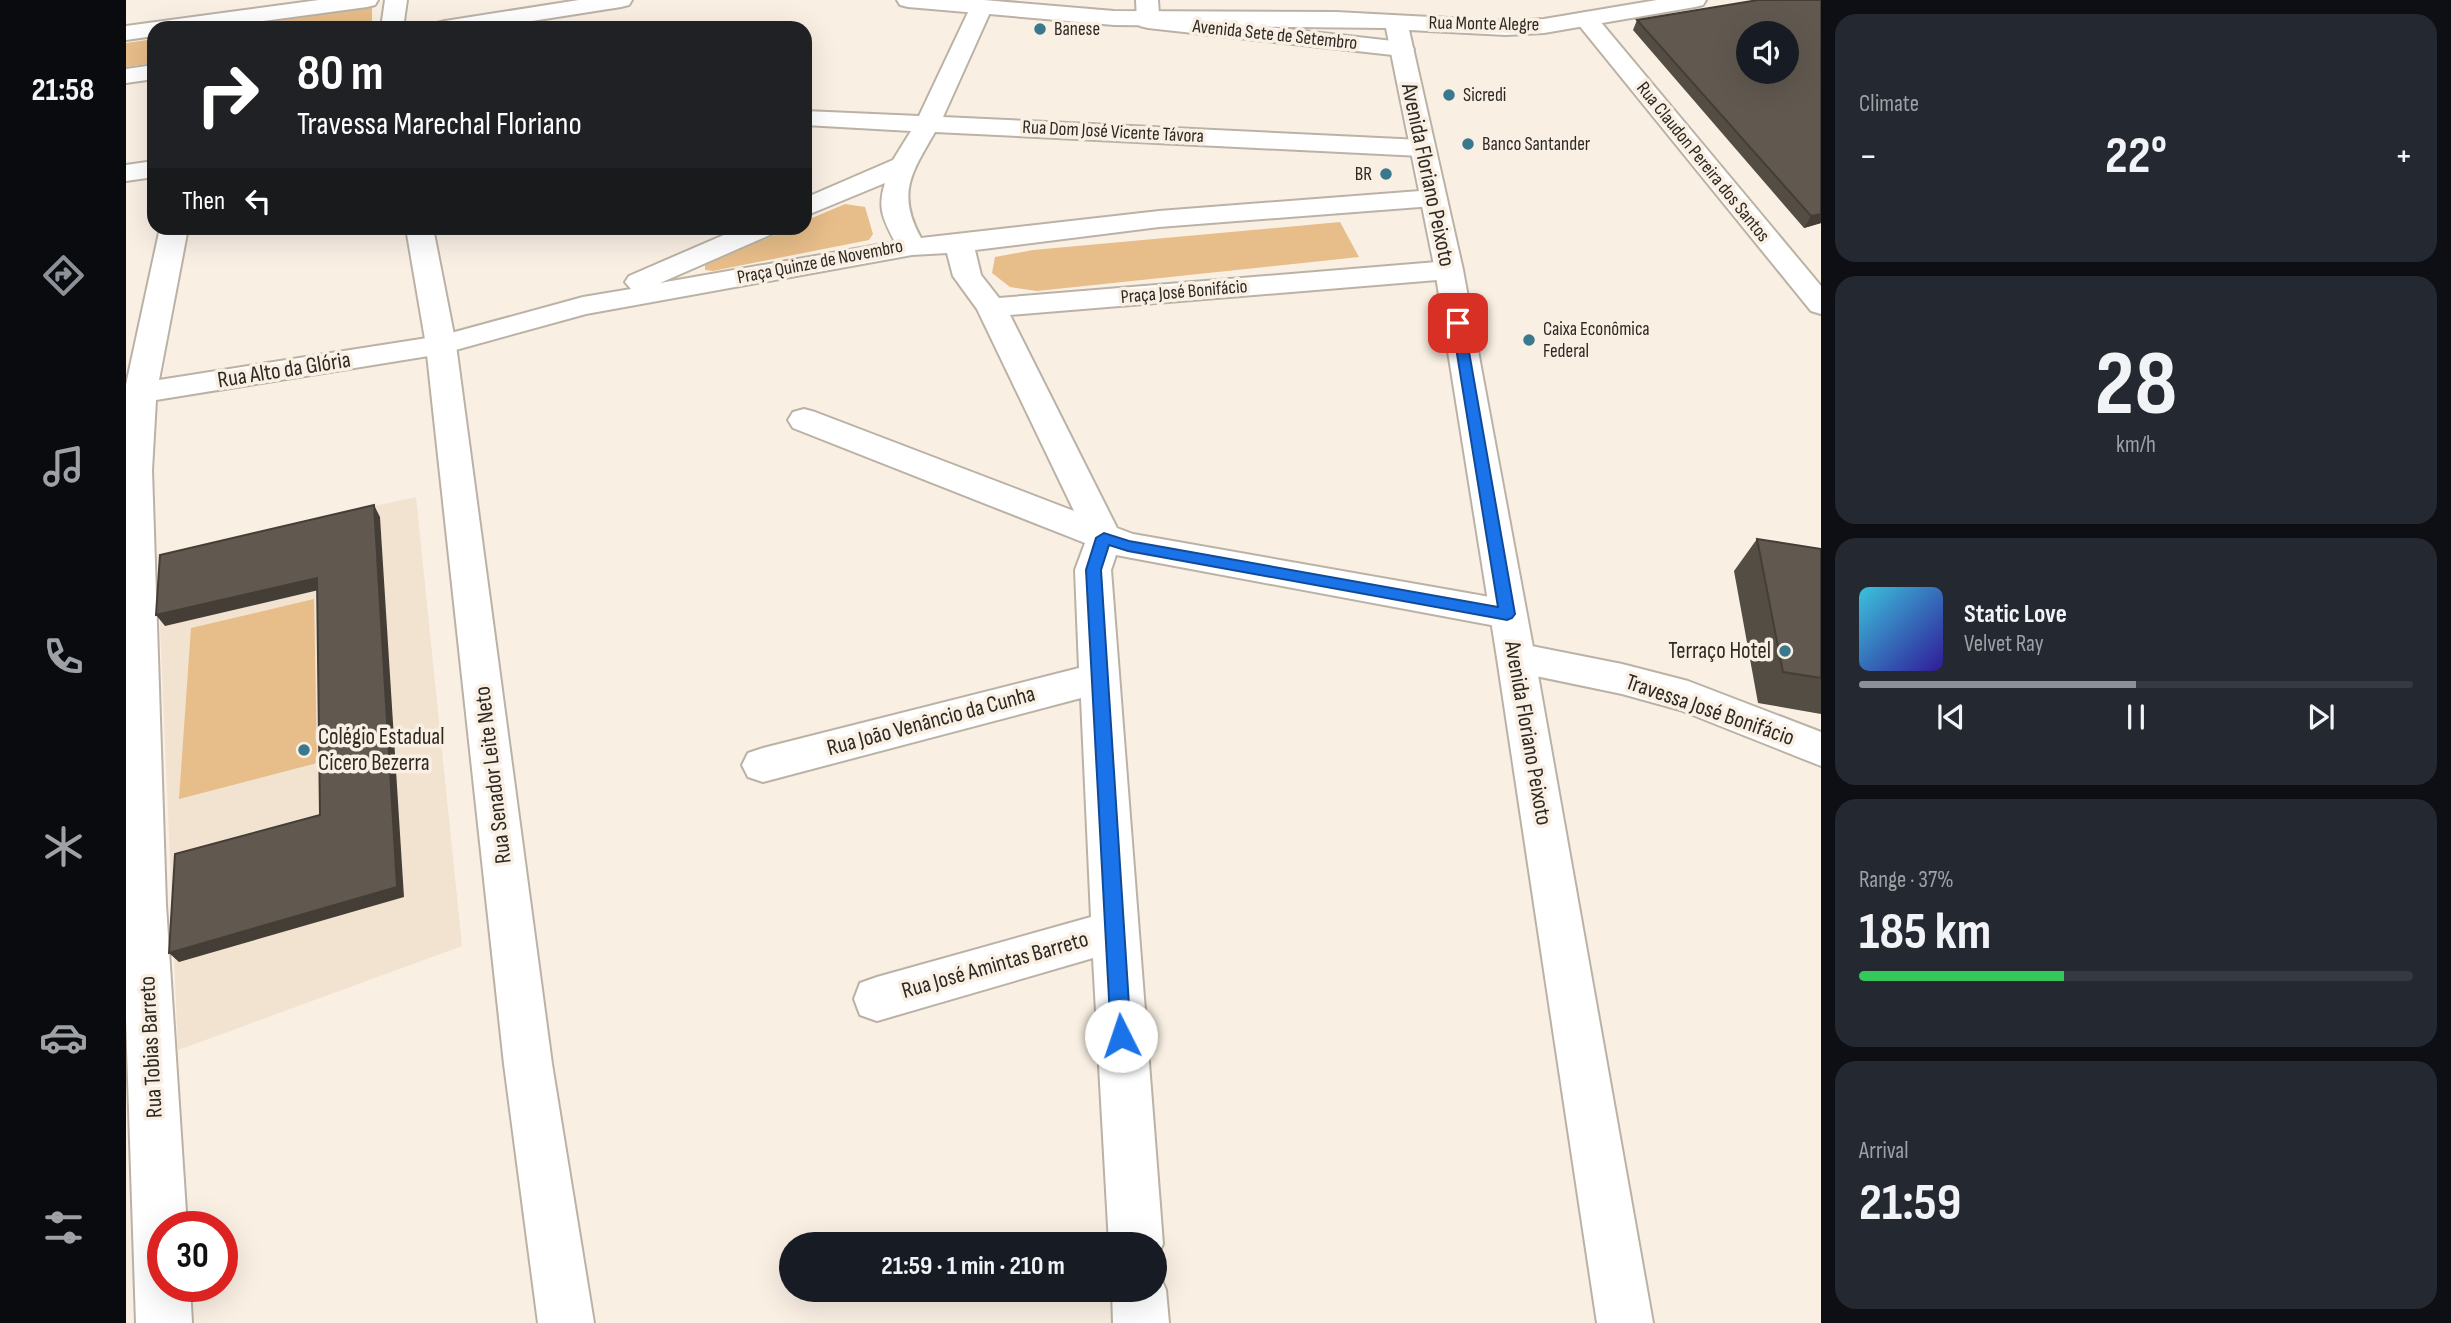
<!DOCTYPE html>
<html lang="en">
<head>
<meta charset="utf-8">
<style>
  :root { --surface:#171b24; --page:#242831; --text:#f1f3f6; --muted:#9ea1a6; --line:#363941; --accent:#8c9099 }
  body { margin:0; font-family:"Sofia Sans Condensed",sans-serif; background:var(--page); color:var(--text); height:100vh; display:flex; flex-direction:column; font-size:26px; white-space:nowrap }
  * { box-sizing:border-box; margin:0 }
  p { font-size:23px; color:var(--muted) }
  .icon { flex:none; width:38px; height:38px; fill:none; stroke:currentColor; stroke-width:2; stroke-linecap:round; stroke-linejoin:round }
  .map { position:relative; flex:1; overflow:hidden }
  .sheet { display:flex; flex-direction:column; gap:14px; padding:14px; background:#0d0f14; width:630px }
  .sheet>* { flex:none }
  .top-card { position:absolute; left:21px; top:21px; width:665px; height:214px; border-radius:21px; box-shadow:0 7px 28px #0002; background:#202124; color:#fff; overflow:hidden }
  .tools { position:absolute; left:1610px; top:21px; display:grid; gap:14px }
  .tools a { display:grid; place-items:center; width:63px; height:63px; border-radius:50%; background:var(--surface); box-shadow:0 7px 28px #0002; font-size:35px }
  .speed { position:absolute; left:21px; top:1211px; display:flex; gap:14px; font-size:35px; font-weight:700; text-align:center }
  .speed>* { display:grid; place-content:center; width:91px; height:91px; border-radius:50%; background:var(--surface); box-shadow:0 7px 28px #0002; line-height:1 }
  .speed .limit { border:10px solid #d22; background:#fff; color:#111 }
  .pin { position:absolute; display:grid; place-items:center; width:60px; height:60px; color:#fff; margin:-30px; border-radius:14px; box-shadow:0 4px 10px #0006 }
  .me { position:absolute; width:77px; margin:-38px; rotate:356deg; stroke-linejoin:round; filter:drop-shadow(0 0 5px #0008) }
  .turn { display:flex; align-items:center; gap:24px; height:147px; padding:0 35px; font-size:32px }
  .turn .icon { width:91px; height:91px; stroke-width:2.5 }
  .turn b { display:block; font-size:49px; line-height:60px }
  .then { display:flex; align-items:center; height:66px; padding:0 35px; background:#0003; gap:14px; font-size:26px }
  .big { font-size:52px; font-weight:700; line-height:1.1 }
  .sheet .widget { flex:1; display:flex; flex-direction:column; justify-content:center; gap:10px; min-width:0; padding:0 24px; border-radius:21px; background:var(--page) }
  .sheet .dial { align-items:center; gap:0 }
  .dial b { font-size:91px; line-height:1 }
  .song { display:flex; align-items:center; gap:21px }
  .cover { width:84px; height:84px; border-radius:10px; background:linear-gradient(135deg,hsl(190 70% 55%),hsl(250 70% 35%)) }
  .played { height:7px; border-radius:4px; background:linear-gradient(90deg,var(--accent) 50%,var(--line) 50%) }
  .keys { display:flex; justify-content:space-around; direction:ltr }
  .heat { display:flex; justify-content:space-between; align-items:center; font-size:38px; direction:ltr }
  .charge { height:10px; border-radius:5px; background:linear-gradient(90deg,#34c759 37%,var(--line) 0) }
  .trip { position:absolute; left:653px; top:1232px; width:388px; height:70px; border-radius:35px; background:var(--surface); box-shadow:0 7px 28px #0002; font-weight:700; line-height:70px; text-align:center }
  main { display:flex; flex:1; min-height:0 }
  .dock { display:flex; flex-direction:column; width:126px; justify-content:space-around; align-items:center; background:#090b0e; color:var(--muted) }
  .dock .icon { width:49px; height:49px }
  .dock .selected { color:var(--accent) }
  .dock b { font-size:32px; color:var(--text) }
  .map>svg:first-child { display:block }
  .built { fill:#f2e2d0 }
  .green { fill:#e7bd89 }
  .lines { fill:none; stroke-linecap:round; stroke-linejoin:round }
  .minor-casing { stroke:#bbb2a6; stroke-width:4 }
  .major-casing { stroke:#bbb2a6; stroke-width:4 }
  .minor { fill:#fff; fill-rule:evenodd }
  .major { fill:#fff; fill-rule:evenodd }
  .wall { fill:#534d44 }
  .shaded-wall { fill:#443e37 }
  .building { fill:#61594f; stroke:#443e37; stroke-width:2; fill-rule:evenodd }
  .route { fill:#1a73e8; stroke:#114b97; stroke-width:2 }
  .poi-dot { fill:#39788d; stroke:#f9efe3; stroke-width:2.5 }
  .labels { text-anchor:middle; dominant-baseline:central; stroke-width:7; stroke-linejoin:round; paint-order:stroke }
  .far-street-label { font-size:19px; fill:#2d2924; stroke:#f9efe3 }
  .far-poi-label { font-size:19px; fill:#2d2924; stroke:#f9efe3; text-anchor:start }
  .street-label { font-size:23px; fill:#2d2924; stroke:#f9efe3 }
  .poi-label { font-size:23px; fill:#2d2924; stroke:#f9efe3; text-anchor:end }
</style>
</head>
<body>
<main>
<nav class="dock">
<b>21:58</b>
<svg class="icon selected" aria-label="directions" viewBox="0 0 24 24"><path d="M12 3l9 9-9 9-9-9zM9 14v-3h6M13 9l2 2-2 2"/></svg>
<svg class="icon" aria-label="music" viewBox="0 0 24 24"><path d="M9 18V5l10-2v13"/><circle cx="6" cy="18" r="3"/><circle cx="16" cy="16" r="3"/></svg>
<svg class="icon" aria-label="phone" viewBox="0 0 24 24"><path d="M5 4h4l2 5-3 2q2 4 5 5l2-3 5 2v4C11 20 4 13 5 4z"/></svg>
<svg class="icon" aria-label="climate" viewBox="0 0 24 24"><path d="M12 3v18M4 7l16 10M4 17L20 7"/></svg>
<svg class="icon" aria-label="car" viewBox="0 0 24 24"><path d="M5 17H2v-5l4-1 3-4h7l3 4 3 1v5h-3M9 17h6M6 11h13"/><circle cx="7" cy="17" r="2"/><circle cx="17" cy="17" r="2"/></svg>
<svg class="icon" aria-label="filters" viewBox="0 0 24 24"><path d="M4 7h16M4 17h16"/><circle cx="9" cy="7" r="2"/><circle cx="15" cy="17" r="2"/></svg>
</nav>
<div class="map">
<svg width="1695" height="1323" viewBox="0 0 1695 1323">
  <rect width="100%" height="100%" fill="#f9efe3"/>
  <path class="built" d="M290 497 336 946 52 1050 31 554Z"/>
  <path class="green" d="M246 7V28H104Z
    M28 39V63L0 67V43Z
    M719 204 739 207 747 234 743 240 587 271 579 270V265L665 228H679V221Z
    M1214 222 1233 257 911 291 884 287 866 273 869 257 907 250Z
    M188 599 191 763 53 799 65 628Z"/>
  <g class="lines">
    <defs>
      <path id="minor" d="M193 0H252L249 5 241 7 86 28H28V36L0 40V26Z
        M453 0H506L503 5 495 7 361 28H308L311 23 319 21Z
        M1010 0H1032L1033 15 1276 42 1284 44 1288 49 1284 54 1276 56 1022 28 1014 26 1011 21Z
        M855 1 863 3 866 8 817 117 1295 140 1304 143 1308 148 1304 153 1295 156 809 132C786 172 770 193 795 238L1033 211 1307 190 1316 192 1320 198 1316 204 1307 206 1033 227 849 250 855 275 873 298 1323 261 1333 264 1337 270 1333 276 1323 279 884 315 991 528 1007 534 1381 600 1394 604 1400 614 1394 624 1381 628 990 555 985 570 1037 1244 1029 1262V1244H983L967 958 751 1021 734 1015 728 999 734 983 751 977 965 917 955 698 637 782 622 777 616 765 622 753 637 748 953 668 949 570 959 543 667 428 662 420 667 412 678 409 689 412 948 511 851 309 827 276 821 253 786 255 460 314 315 354 30 400 26 470 40 905 61 1227H37V1286H64L66 1323H10L0 1019V385L34 228H62L33 380 314 336 457 297 505 289 499 282 503 276 614 228H650L646 234 534 283 769 242C757 219 751 208 759 183L679 216V198L767 160 785 131 679 125V111L793 116 844 8 847 3Z
        M1460 12 1468 14 1695 286V314L1685 311 1452 24 1449 19 1452 14Z
        M28 65V79L0 83V69Z
        M28 161V177L0 181V165Z
        M1390 643 1496 664 1562 681 1695 732V766L1554 710 1496 694 1376 669 1371 658 1376 647Z
        M1029 1269 1032 1271 1040 1290 1043 1323H987L986 1290H1029Z"/>
      <path id="major" d="M259 0H281L277 28H255Z
        M771 0H858L988 11 1210 12 1380 21 1418 19 1531 0H1580L1577 5 1569 7 1418 33 1380 35 1283 30 1337 270 1409 658 1527 1323H1471L1371 658 1309 270 1260 28 988 25 782 7 774 5Z
        M280 228H307L330 345 426 1064 468 1323H412L378 1064 300 345Z"/>
    </defs>
    <use href="#minor" class="minor-casing"/>
    <use href="#major" class="major-casing"/>
    <use href="#minor" class="minor"/>
    <use href="#major" class="major"/>
  </g>
  <path class="wall" d="M1511 20 1695 223 1678 228 1507 30Z
    M1631 539 1695 549V714L1632 703 1608 571Z"/>
  <path class="shaded-wall" d="M1695 214V223L1678 228 1685 216Z
    M248 505 254 517 278 897 53 962 43 953 271 887Z
    M191 578 197 589 39 626 30 615Z"/>
  <path class="building" d="M1632 0H1695V214L1685 216 1511 20ZM1622 33H1661V72H1622Z
    M248 505 271 887 43 953 49 854 194 815 191 578 30 615 34 555Z
    M1631 539 1695 549V678L1657 672Z"/>
  <path class="route" d="M1332 319 1338 323 1389 614 1386 618 1381 620 1002 551 983 545 975 570 1005 1036 1002 1042 995 1045 988 1042 985 1036 960 570 970 538 978 533 1003 541 1372 607 1326 323Z"/>
  <g class="poi-dot">
    <circle cx="914" cy="29" r="7"/>
    <circle cx="1323" cy="95" r="7"/>
    <circle cx="1342" cy="144" r="7"/>
    <circle cx="1260" cy="174" r="7"/>
    <circle cx="1403" cy="340" r="7"/>
    <circle cx="1659" cy="651" r="7"/>
    <circle cx="178" cy="750" r="7"/>
  </g>
  <g class="labels">
    <g class="far-street-label">
      <text transform="translate(1358 24) rotate(1)">Rua Monte Alegre</text>
      <text transform="translate(1149 35) rotate(6)">Avenida Sete de Setembro</text>
      <text transform="translate(987 132) rotate(3)">Rua Dom José Vicente Távora</text>
      <text transform="translate(1577 162) rotate(51)">Rua Claudon Pereira dos Santos</text>
      <text transform="translate(694 262) rotate(-11)">Praça Quinze de Novembro</text>
      <text transform="translate(1058 292) rotate(-5)">Praça José Bonifácio</text>
    </g>
    <g class="far-poi-label">
      <text x="928" y="29">Banese</text>
      <text x="1337" y="95">Sicredi</text>
      <text x="1356" y="144">Banco Santander</text>
      <text x="1246" y="174" text-anchor="end">BR</text>
      <text x="1417" y="329">Caixa Econômica<tspan x="1417" dy="22">Federal</tspan></text>
    </g>
    <g class="street-label">
      <text transform="translate(1302 175) rotate(78)">Avenida Floriano Peixoto</text>
      <text transform="translate(158 370) rotate(-9)">Rua Alto da Glória</text>
      <text transform="translate(1584 710) rotate(19)">Travessa José Bonifácio</text>
      <text transform="translate(805 721) rotate(-15)">Rua João Venâncio da Cunha</text>
      <text transform="translate(1402 733) rotate(80)">Avenida Floriano Peixoto</text>
      <text transform="translate(367 775) rotate(-97)">Rua Senador Leite Neto</text>
      <text transform="translate(869 965) rotate(-16)">Rua José Amintas Barreto</text>
      <text transform="translate(25 1047) rotate(-93)">Rua Tobias Barreto</text>
    </g>
    <g class="poi-label">
      <text x="1645" y="651">Terraço Hotel</text>
      <text x="192" y="737" text-anchor="start">Colégio Estadual<tspan x="192" dy="26">Cícero Bezerra</tspan></text>
    </g>
  </g>
</svg>
<div class="tools">
<a><svg class="icon" aria-label="sound" viewBox="0 0 24 24"><path d="M4 9h4l5-4v14l-5-4H4zM17 9q2 3 0 6"/></svg></a>
</div>
<div class="speed"><div class="limit">30</div></div>
<div class="pin" style="left:1332px;top:323px;background:#d93025"><svg class="icon" aria-label="arrive" viewBox="0 0 24 24"><path d="M6 21V4h12l-3 4 3 4H6"/></svg></div>
<svg class="me" style="left:995px;top:1036px" viewBox="-20 -20 40 40"><circle r="19" fill="#fff"/><path d="M0-13L10 11 0 6-10 11z" fill="#1a73e8"/></svg>
<div class="trip">21:59 · 1 min · 210 m</div>
<div class="top-card">
<div class="turn"><svg class="icon" aria-label="right" viewBox="0 0 24 24"><path d="M7 20v-9h11M14 6l5 5-5 5"/></svg><div><b>80 m</b>Travessa Marechal Floriano</div></div>
<div class="then">Then<svg class="icon" aria-label="left" viewBox="0 0 24 24"><path d="M17 20v-9H6M10 6l-5 5 5 5"/></svg></div>
</div>
</div>
<section class="sheet">
<div class="widget"><p>Climate</p>
<div class="heat"><a>−</a><b class="big">22°</b><a>+</a></div>
</div>
<div class="widget dial"><b>28</b><p>km/h</p></div>
<div class="widget">
<div class="song"><i class="cover"></i><div><b>Static Love</b><p>Velvet Ray</p></div></div>
<div class="played"></div>
<div class="keys"><svg class="icon" aria-label="previous" viewBox="0 0 24 24"><path d="M18 5L8 12l10 7zM5 5v14"/></svg><svg class="icon" aria-label="pause" viewBox="0 0 24 24"><path d="M8 5v14M16 5v14"/></svg><svg class="icon" aria-label="next" viewBox="0 0 24 24"><path d="M6 5l10 7-10 7zM19 5v14"/></svg></div>
</div>
<div class="widget"><p>Range · 37%</p><b class="big">185 km</b><div class="charge"></div></div>
<div class="widget"><p>Arrival</p><b class="big">21:59</b></div>
</section>
</main>
</body>
</html>
